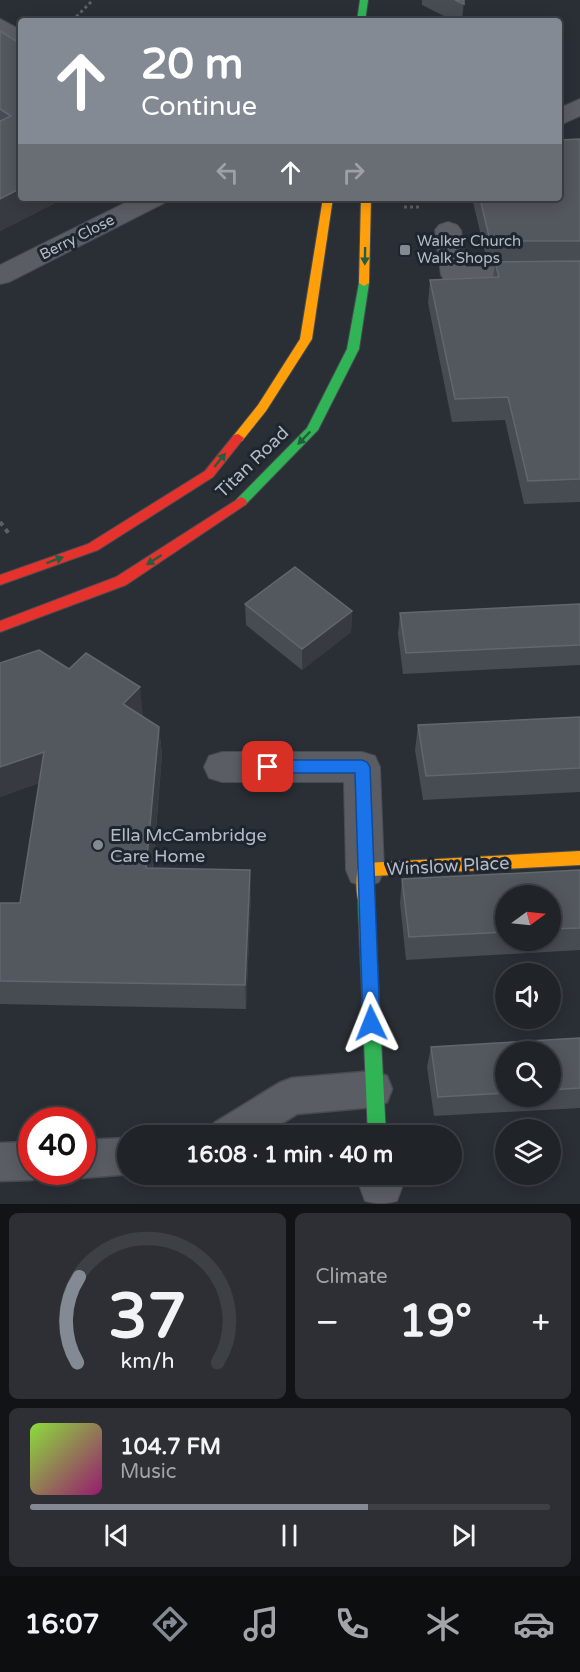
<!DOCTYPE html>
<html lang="en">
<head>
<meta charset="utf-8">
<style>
  :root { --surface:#202328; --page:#2d2f34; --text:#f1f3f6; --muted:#a2a4a8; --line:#3d4045; --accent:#848a93 }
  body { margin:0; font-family:"Varela Round",sans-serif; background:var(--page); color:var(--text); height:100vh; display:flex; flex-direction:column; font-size:22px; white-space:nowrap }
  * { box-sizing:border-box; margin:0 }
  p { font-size:20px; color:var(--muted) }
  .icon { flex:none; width:33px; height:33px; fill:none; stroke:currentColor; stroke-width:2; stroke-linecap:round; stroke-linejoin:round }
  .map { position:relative; height:1204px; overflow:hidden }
  .sheet { display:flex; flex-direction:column; gap:9px; padding:9px; background:#121316; flex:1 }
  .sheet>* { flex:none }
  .banner { position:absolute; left:18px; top:18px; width:544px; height:183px; border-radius:6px; box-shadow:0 3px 15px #0003,0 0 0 2px var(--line); background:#848a93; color:#fff; overflow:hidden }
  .needle { width:39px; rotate:75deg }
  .fabs { position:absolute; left:495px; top:885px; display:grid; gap:12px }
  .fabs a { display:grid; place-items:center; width:66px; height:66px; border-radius:50%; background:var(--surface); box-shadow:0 3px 15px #0003,0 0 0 2px var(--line); font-size:30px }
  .speed { position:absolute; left:18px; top:1107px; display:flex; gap:12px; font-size:30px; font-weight:700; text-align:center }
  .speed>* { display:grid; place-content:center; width:78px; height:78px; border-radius:50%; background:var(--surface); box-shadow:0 3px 15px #0003,0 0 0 2px var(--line); line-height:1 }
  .speed .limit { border:9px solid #d22; background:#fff; color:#111 }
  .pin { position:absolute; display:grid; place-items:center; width:51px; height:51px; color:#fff; margin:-26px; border-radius:12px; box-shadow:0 3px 9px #0006 }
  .me { position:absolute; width:66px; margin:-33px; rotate:358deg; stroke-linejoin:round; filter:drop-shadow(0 0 4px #0008) }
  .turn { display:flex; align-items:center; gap:21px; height:126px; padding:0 24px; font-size:27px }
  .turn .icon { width:78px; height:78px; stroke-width:2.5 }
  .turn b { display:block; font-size:42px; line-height:51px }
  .lanes { display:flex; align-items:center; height:57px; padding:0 24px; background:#0003; justify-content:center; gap:30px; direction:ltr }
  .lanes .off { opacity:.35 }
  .big { font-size:45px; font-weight:700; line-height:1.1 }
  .sheet .tile { flex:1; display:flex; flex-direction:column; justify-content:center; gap:9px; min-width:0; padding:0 21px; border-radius:9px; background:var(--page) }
  .sheet .dial { align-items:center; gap:0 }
  .dial svg { height:156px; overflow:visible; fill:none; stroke:var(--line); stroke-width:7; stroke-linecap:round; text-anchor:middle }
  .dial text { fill:var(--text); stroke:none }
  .song { display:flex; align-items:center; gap:18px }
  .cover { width:72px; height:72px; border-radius:9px; background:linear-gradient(135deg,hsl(90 70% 55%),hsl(320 70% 35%)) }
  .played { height:6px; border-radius:3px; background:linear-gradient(90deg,var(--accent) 65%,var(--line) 65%) }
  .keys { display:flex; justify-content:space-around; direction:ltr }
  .heat { display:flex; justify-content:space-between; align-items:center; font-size:33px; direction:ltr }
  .sheet .tiles { flex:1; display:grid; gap:9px; grid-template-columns:1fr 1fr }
  .tile:last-child { grid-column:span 2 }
  .trip { position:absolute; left:117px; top:1125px; width:345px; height:60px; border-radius:30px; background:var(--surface); box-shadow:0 3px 15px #0003,0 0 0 2px var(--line); font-weight:700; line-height:60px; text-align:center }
  .dock { display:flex; height:96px; justify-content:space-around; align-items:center; background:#0d0e10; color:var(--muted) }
  .dock .icon { width:42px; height:42px }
  .dock .current { color:var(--accent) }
  .dock b { font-size:27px; color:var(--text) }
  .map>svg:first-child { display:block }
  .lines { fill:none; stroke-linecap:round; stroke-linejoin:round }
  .lane-casing { stroke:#484b52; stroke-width:3 }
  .street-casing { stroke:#484b52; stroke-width:2 }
  .fast-casing { stroke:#484b52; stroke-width:2 }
  .slow-casing { stroke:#484b52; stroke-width:2 }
  .jam-casing { stroke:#484b52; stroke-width:2 }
  .path-far1 { stroke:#5c6165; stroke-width:3; stroke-dasharray:3 3; stroke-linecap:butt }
  .path { stroke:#5c6165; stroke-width:4; stroke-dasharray:4.5 4.5; stroke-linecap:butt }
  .lane { fill:#5a5d63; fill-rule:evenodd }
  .street { fill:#5a5d63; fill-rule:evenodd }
  .fast { fill:#30b455; fill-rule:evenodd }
  .slow { fill:#ff9f0a; fill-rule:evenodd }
  .jam { fill:#e5322d; fill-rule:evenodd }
  .wall { fill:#474b52; fill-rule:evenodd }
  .shaded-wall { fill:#373b41 }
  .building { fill:#53575e; stroke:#62676e; stroke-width:1.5 }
  .oneway { fill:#255e3e }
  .route { fill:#1a73e8; stroke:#114b97; stroke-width:1.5 }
  .poi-dot { fill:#848a93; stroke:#1e252f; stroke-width:2 }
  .labels { text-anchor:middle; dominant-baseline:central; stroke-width:6; stroke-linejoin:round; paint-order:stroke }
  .far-street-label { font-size:15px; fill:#b5bbc6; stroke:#1e252f }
  .far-poi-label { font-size:15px; fill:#b5bbc6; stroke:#1e252f; text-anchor:start }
  .street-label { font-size:18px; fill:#b5bbc6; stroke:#1e252f }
  .poi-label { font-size:18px; fill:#b5bbc6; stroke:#1e252f; text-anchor:start }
</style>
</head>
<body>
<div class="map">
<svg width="580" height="1204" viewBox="0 0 580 1204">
  <rect width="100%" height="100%" fill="#2a2f35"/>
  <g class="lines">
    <defs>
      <path id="lane" d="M374 1071 387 1076 392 1089 387 1102 374 1107 297 1114 262 1136H208L214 1123 279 1083 292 1078Z
        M128 1138V1174H131L82 1178 69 1172H82V1140Z
        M32 1142V1172H47L45 1174 32 1180 0 1181V1143Z"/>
      <path id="street" d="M0 19 21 30V46L0 35Z
        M580 99V116L560 125V108Z
        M135 198H168L164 203 9 282 0 284V265Z
        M448 222 457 225 461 230 466 267 580 266V282L454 283 445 281 441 275 435 230 439 225Z
        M222 752H362L375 756 380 767 384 870 379 882 365 887 351 882 346 870 344 782H222L209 778 204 767 209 756Z
        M358 1174H402L403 1185 397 1201C386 1204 376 1204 365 1201L359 1185Z"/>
      <path id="fast" d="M360 0H368L365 21H357Z
        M364 280 369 283 359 349 318 430 245 505H237L235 502 237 499 307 428 347 349 359 283Z
        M366 895 372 897 374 902 386 1136H368L358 902 360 897Z"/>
      <path id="slow" d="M323 198H333L312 339 266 411 242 441H234L232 438 234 435 258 405 300 339Z
        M361 198H371L369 283 364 286 359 283Z
        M580 851V865L373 876 374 902 372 907 366 909 360 907C356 897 355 875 359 865L365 863Z"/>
      <path id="jam" d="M238 434 244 438 213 477 98 550 0 585V575L88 544 205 471 234 435Z
        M241 497 245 499 247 502 245 505 126 585 0 632V621L116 577Z"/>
    </defs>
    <use href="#lane" class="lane-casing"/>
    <use href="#street" class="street-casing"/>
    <use href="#fast" class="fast-casing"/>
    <use href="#slow" class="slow-casing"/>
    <use href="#jam" class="jam-casing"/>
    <path class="path-far1" d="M72 21 93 0
      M404 207H420"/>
    <path class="path" d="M0 522 10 535"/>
    <use href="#lane" class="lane"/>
    <use href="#street" class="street"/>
    <use href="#fast" class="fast"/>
    <use href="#slow" class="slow"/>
    <use href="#jam" class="jam"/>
  </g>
  <path class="wall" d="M422 0H464L462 21H454L422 5Z
    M0 31 21 198H65L0 231Z
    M580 139V502L524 504 505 420 452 422 428 303 430 280 493 277 495 264 488 265 472 198H560Z
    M245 604 352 611 351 632 302 670 246 625Z
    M580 604V665L403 674 398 634 400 613Z
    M0 663 69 669 143 715 142 716 159 727 162 755 153 868 251 895 246 1009 0 1004V903H20L39 783 0 797Z
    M580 717V792L423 800 415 750 418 725Z
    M580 870V950L406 960 400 903 402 879ZM506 896H550V940H506Z
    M580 1038V1108L434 1116 427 1067 431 1047ZM506 1052H550V1096H506Z"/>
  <path class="shaded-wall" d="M21 188V198H65L0 231V199Z
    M352 611 351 632 302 670V649Z
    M140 687 143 715 127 732 123 704Z
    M159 727 162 755 150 894 146 868Z
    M44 752 50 779 0 797V767Z
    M250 870 251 895 246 1009 245 985Z"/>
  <path class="building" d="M455 0H464V4Z
    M0 31 21 44V188L0 199V121L11 116 0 109Z
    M580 139V241H490L480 198H560V140Z
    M580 261V479L528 481 508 397 455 399 430 280 499 277 495 262Z
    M295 567 352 611 302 649 245 604Z
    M580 604V645L406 653 400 613Z
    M39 650 69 669 86 653 140 687 123 704 159 727 146 868 250 870 245 985 0 981V903H20L44 752 0 767V663Z
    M580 717V768L426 776 418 725Z
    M580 870V928L550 929V896H506V932L409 937 402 879Z
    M580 1038V1088L550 1090V1052H506V1093L438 1097 431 1047Z"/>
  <defs><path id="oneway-solid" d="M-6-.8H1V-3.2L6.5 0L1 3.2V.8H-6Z" transform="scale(1.5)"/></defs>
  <g class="oneway">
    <use href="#oneway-solid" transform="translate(365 256) rotate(91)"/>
    <use href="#oneway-solid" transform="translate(304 438) rotate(134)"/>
    <use href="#oneway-solid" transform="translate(220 460) rotate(-51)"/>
    <use href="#oneway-solid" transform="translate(55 560) rotate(-20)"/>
    <use href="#oneway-solid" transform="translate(154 560) rotate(147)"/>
  </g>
  <path class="route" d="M268 760H362L367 762 370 767 380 1023 377 1029 371 1031 365 1029 363 1023 355 773H268L263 771 261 767 263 762Z"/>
  <g class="poi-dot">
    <rect x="399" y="244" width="12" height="12" rx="3"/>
    <circle cx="98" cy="845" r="6"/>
  </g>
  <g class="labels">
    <g class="far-street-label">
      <text transform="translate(77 237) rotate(-27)">Berry Close</text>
    </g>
    <g class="far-poi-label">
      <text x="417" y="241">Walker Church<tspan x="417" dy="17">Walk Shops</tspan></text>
    </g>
    <g class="street-label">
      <text transform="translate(252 462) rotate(-44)">Titan Road</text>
      <text transform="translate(448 866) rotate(-3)">Winslow Place</text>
    </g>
    <g class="poi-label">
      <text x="110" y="835">Ella McCambridge<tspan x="110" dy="21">Care Home</tspan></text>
    </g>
  </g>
</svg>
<div class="fabs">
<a><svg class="needle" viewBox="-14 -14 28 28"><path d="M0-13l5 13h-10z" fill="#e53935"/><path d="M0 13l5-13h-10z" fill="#a2a4a8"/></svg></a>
<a><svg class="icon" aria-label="sound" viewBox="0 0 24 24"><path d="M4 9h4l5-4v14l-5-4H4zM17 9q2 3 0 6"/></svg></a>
<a><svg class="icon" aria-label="search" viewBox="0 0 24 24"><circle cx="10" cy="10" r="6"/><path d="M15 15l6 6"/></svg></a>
<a><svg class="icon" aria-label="layers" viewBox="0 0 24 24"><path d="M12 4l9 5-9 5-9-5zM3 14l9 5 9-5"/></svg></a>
</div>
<div class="speed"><div class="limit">40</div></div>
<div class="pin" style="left:268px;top:767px;background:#d93025"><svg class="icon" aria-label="arrive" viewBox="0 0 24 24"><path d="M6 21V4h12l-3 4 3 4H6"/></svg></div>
<svg class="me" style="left:371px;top:1023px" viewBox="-20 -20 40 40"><path d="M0-17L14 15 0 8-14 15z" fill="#1a73e8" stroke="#fff" stroke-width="4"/></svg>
<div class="trip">16:08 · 1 min · 40 m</div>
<div class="banner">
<div class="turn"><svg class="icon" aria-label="ahead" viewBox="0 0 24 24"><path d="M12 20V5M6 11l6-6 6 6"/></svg><div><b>20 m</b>Continue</div></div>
<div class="lanes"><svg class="icon off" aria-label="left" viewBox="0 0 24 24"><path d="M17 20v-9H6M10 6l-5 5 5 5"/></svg><svg class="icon" aria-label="ahead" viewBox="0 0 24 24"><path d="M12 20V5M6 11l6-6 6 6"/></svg><svg class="icon off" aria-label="right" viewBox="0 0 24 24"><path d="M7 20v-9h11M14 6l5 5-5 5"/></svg></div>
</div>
</div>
<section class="sheet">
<div class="tiles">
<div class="tile dial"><svg viewBox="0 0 100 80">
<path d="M14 69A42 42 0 1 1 86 69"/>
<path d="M14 69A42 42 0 0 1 15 25" stroke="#848a93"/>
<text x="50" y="56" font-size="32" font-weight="700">37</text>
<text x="50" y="72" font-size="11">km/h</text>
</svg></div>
<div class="tile"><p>Climate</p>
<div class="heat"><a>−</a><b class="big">19°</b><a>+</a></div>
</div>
<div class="tile">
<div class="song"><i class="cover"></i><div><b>104.7 FM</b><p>Music</p></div></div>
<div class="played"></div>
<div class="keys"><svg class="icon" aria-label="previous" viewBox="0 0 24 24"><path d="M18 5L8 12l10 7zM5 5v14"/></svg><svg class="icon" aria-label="pause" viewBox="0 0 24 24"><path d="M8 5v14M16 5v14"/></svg><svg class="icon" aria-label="next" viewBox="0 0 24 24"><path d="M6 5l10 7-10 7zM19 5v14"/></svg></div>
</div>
</div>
</section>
<nav class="dock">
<b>16:07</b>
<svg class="icon current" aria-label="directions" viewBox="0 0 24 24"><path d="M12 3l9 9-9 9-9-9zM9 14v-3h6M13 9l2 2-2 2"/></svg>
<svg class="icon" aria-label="music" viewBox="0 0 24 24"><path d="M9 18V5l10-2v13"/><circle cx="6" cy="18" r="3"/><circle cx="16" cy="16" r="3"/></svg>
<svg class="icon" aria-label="phone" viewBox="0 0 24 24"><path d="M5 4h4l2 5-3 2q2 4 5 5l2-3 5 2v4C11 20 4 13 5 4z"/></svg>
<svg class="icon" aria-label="climate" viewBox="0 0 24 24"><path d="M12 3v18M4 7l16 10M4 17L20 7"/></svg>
<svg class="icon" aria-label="car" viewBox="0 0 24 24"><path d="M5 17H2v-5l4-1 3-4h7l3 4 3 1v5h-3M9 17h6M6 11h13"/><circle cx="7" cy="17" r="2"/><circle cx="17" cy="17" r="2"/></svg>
</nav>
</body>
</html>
